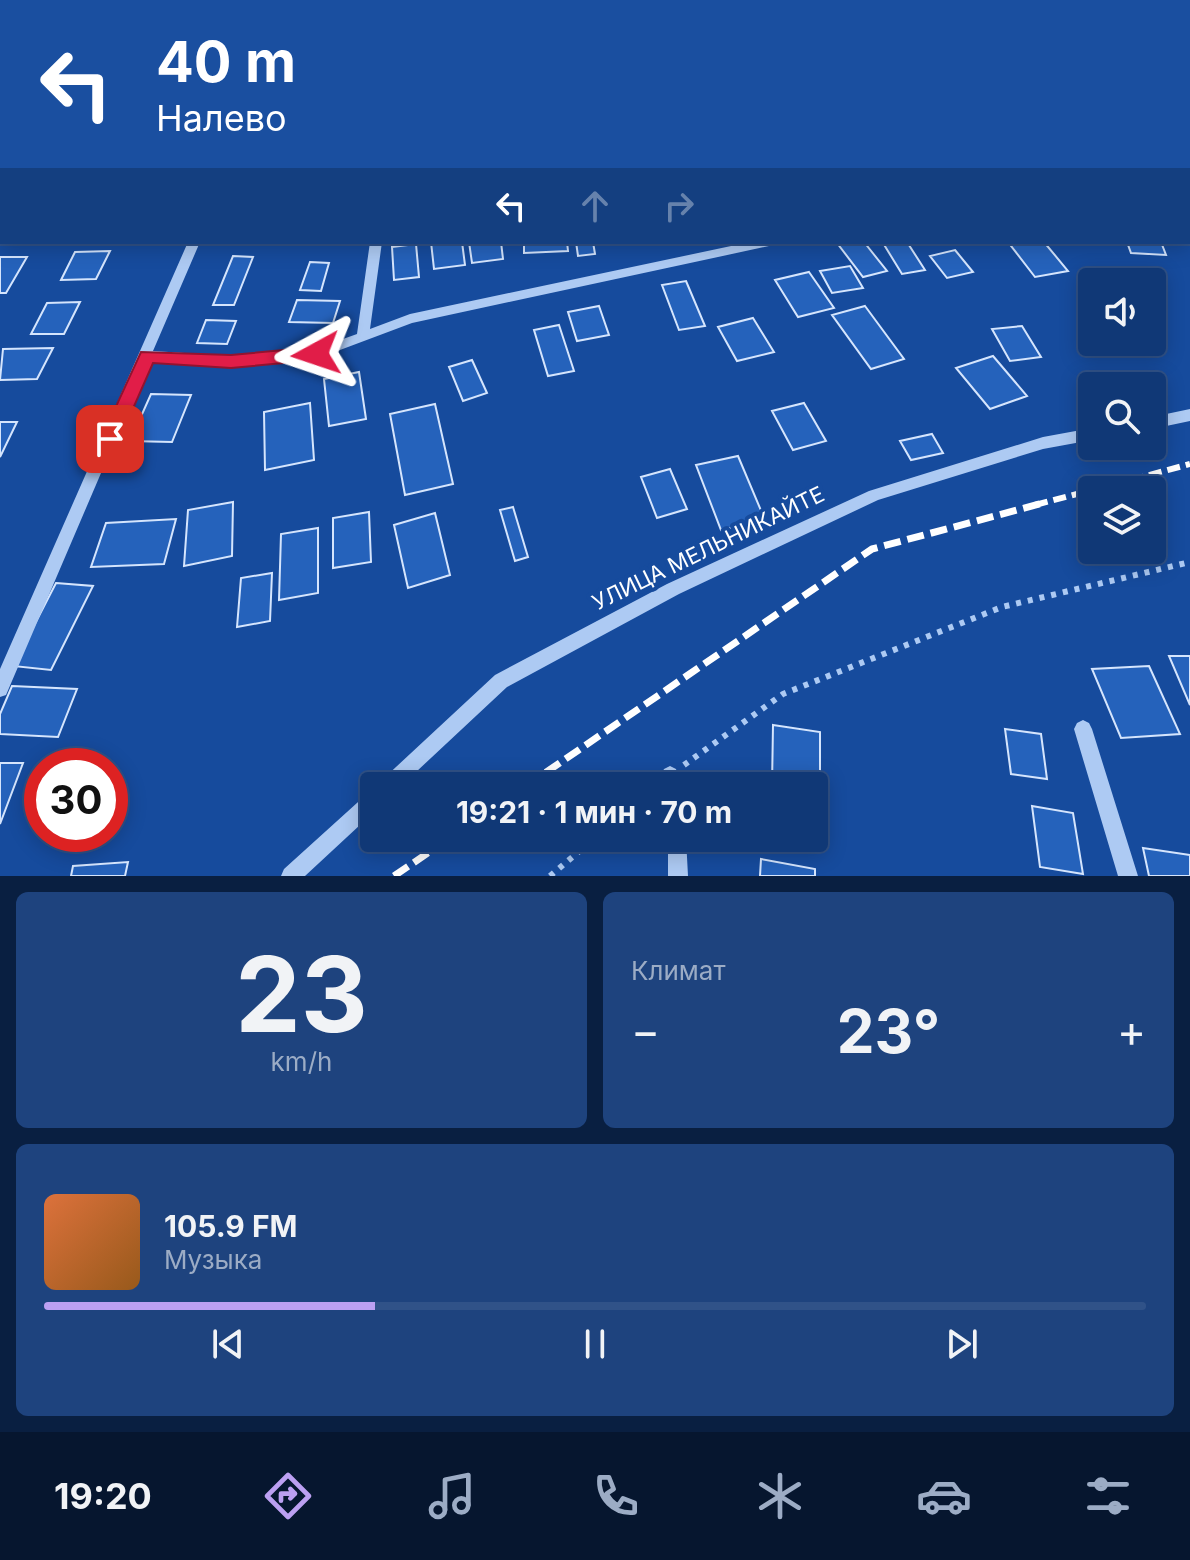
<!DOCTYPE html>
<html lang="ru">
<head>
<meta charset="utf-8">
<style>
  :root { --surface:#103876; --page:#1e437e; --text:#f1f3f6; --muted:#9cacc5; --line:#305288; --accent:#bca0f2 }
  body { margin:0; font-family:Inter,sans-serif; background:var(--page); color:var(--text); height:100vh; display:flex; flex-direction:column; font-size:30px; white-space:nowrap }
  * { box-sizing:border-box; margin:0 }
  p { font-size:26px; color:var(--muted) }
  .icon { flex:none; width:44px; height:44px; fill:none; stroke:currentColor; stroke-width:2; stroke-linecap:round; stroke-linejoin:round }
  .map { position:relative; height:876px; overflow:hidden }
  .side { display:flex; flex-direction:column; gap:16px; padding:16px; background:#091f41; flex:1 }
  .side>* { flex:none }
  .hud { position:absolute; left:0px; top:0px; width:1190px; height:244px; box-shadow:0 4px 20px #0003,0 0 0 2px var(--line); background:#1a4fa0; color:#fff; overflow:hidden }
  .fabs { position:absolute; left:1078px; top:268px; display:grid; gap:16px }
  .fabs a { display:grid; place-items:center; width:88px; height:88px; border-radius:8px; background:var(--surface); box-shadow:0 4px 20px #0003,0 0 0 2px var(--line); font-size:40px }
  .speed { position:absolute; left:24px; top:748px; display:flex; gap:16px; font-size:40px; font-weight:700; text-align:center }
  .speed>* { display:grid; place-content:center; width:104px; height:104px; border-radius:50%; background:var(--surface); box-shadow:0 4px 20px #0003,0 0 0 2px var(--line); line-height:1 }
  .speed .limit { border:12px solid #d22; background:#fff; color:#111 }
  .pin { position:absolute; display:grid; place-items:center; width:68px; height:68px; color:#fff; margin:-34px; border-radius:16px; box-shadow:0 4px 12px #0006 }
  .me { position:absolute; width:88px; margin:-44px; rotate:265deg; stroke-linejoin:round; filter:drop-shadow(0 0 6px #0008) }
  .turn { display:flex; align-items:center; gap:28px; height:168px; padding:0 24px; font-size:36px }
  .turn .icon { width:104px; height:104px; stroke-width:2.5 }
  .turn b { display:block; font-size:56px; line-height:68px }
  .lanes { display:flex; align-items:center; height:76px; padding:0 24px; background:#0003; justify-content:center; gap:40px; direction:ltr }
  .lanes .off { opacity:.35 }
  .big { font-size:60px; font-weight:700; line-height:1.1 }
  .side .widget { flex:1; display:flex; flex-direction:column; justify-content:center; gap:12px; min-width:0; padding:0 28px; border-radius:12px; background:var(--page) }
  .side .dial { align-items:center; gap:0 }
  .dial b { font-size:104px; line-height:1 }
  .song { display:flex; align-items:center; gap:24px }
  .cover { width:96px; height:96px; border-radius:12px; background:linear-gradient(135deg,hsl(20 70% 55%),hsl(30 70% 35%)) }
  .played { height:8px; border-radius:4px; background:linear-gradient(90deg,var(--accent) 30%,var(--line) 30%) }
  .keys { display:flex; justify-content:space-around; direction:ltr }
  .heat { display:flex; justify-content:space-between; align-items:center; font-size:44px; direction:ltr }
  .side .tiles { flex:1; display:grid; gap:16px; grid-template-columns:1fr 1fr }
  .widget:last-child { grid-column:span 2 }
  .trip { position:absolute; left:360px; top:772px; width:468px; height:80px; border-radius:8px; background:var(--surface); box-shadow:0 4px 20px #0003,0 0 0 2px var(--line); font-weight:700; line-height:80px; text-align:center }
  .tab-bar { display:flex; height:128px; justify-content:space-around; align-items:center; background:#06162f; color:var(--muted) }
  .tab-bar .icon { width:56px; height:56px }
  .tab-bar .on { color:var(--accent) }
  .tab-bar b { font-size:36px; color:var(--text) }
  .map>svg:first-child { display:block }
  .building { fill:#2562bb; stroke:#d5e5fd; stroke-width:2 }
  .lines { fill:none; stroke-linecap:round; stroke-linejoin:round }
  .path { stroke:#adcaf3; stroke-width:6; stroke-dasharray:5 7; stroke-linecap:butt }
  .minor { fill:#adcaf3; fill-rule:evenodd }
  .rail-far1 { stroke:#fff; stroke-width:6; stroke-dasharray:13 6; stroke-linecap:butt }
  .rail { stroke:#fff; stroke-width:7; stroke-dasharray:17 7; stroke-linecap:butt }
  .route { fill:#e11d48; stroke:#92132f; stroke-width:2 }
  .labels { text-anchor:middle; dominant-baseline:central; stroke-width:8; stroke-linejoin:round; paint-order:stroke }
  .street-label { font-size:22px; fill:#fff; stroke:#164b9d }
</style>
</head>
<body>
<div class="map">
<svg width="1190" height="876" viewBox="0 0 1190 876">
  <rect width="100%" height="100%" fill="#164b9d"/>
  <path class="building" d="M431 242H462L465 265 434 269Z
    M469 242H501L503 259 472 263Z
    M524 242H567L568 251 524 253Z
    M576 242H593L595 254 578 256Z
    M864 242 887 271 863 277 837 243Z
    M907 242 925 270 902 274 883 243Z
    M1008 242H1044L1068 271 1035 277Z
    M1127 242H1161L1166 255 1131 253Z
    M416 244 419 277 394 280 392 247Z
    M955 250 973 272 947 278 930 256Z
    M110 251 96 279 61 280 75 252Z
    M233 256 253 257 234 305H213Z
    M0 257H27L6 293H0Z
    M310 262 329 263 321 291 300 290Z
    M850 266 863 288 832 293 820 271Z
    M809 272 834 308 798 317 775 280Z
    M686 281 705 326 679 330 662 285Z
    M297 300 340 301 333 323 289 322Z
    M80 302 64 334H31L47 303Z
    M599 306 609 335 577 341 568 312Z
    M865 306 904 359 871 369 832 315Z
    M753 318 774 352 737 361 718 327Z
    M206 320 236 321 227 344 197 343Z
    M559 325 574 371 548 376 534 330Z
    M1022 326 1041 357 1010 361 992 329Z
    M53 348 37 379 0 380 3 349Z
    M993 356 1027 396 990 409 956 368Z
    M472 360 487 393 463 401 449 367Z
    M359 372 366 419 329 426 324 379Z
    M151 394 191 395 172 442 130 441Z
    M310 403 314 460 265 470 264 412Z
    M804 403 826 441 793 450 772 411Z
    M435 404 453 484 405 495 390 414Z
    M0 422H17L0 457Z
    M932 434 943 453 911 460 900 441Z
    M738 456 765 520 721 530 696 465Z
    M670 469 687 509 657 518 641 477Z
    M233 502 232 556 184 566 188 510Z
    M513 507 528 557 515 561 500 510Z
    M369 512 371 562 333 568V518Z
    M435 513 450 575 408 588 394 525Z
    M176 519 164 564 91 567 106 523Z
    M318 528V593L279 600 281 534Z
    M272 573 270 621 237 627 241 578Z
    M56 583 93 586 51 670 13 666Z
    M1169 656H1190V705Z
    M1149 666 1180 734 1121 738 1092 669Z
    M12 686 77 689 58 737 0 734V714Z
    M773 725 820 732V815L814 814V786H772Z
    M1005 729 1041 734 1047 779 1011 774Z
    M0 763H23L0 824Z
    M1032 806 1073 813 1083 874 1040 867Z
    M1143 848 1190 855V876H1149Z
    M761 859 815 869V876H760Z
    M128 862 125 876H71L73 866Z"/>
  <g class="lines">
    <path class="path" d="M684 765 783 694 1002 607 1190 562
      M550 876 595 838"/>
    <path class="minor" d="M177 0H185L184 2H176Z
      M297 0H305L304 2H296Z
      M1008 0H1016L1017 2H1009Z
      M1177 0H1185L1186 2H1178Z
      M1188 9 1190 10V18L1188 17Z
      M1188 42H1190V48H1188Z
      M1188 181H1190V187H1188Z
      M188 242H200L153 351 231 356 315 349 357 334 370 242H382L370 329 410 314 750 242H775L769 246 412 323 316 359 231 366 149 361 6 695 0 697V669Z
      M1190 409V421L1152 429V417Z
      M1092 428V440L1043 449 878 500 679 594 507 687 401 786H379L382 780 495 675 667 584 869 491 1043 437Z
      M1083 720 1089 723 1092 729 1138 876H1118L1074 729 1077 723Z
      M670 766 676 769 681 786H663L661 775 664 769Z
      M374 790V812L305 876H281L284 869 368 793Z
      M668 838H686L688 876H668Z"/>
    <path class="rail-far1" d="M1094 490 1190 464
      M1035 505 1092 490"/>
    <path class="rail" d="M526 786 872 549 1043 503
      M394 876 450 838"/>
  </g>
  <path class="route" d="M316 347 325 354 316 360 231 368 153 363 117 445H104L101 439 141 352 231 355Z"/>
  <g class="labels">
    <g class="street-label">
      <text transform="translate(708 548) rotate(-26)">УЛИЦА МЕЛЬНИКАЙТЕ</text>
    </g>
  </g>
</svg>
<div class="fabs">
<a><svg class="icon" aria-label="sound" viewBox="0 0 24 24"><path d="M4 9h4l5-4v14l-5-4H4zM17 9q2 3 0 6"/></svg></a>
<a><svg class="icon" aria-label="search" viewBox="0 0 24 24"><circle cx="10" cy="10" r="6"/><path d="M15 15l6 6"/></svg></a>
<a><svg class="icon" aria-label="layers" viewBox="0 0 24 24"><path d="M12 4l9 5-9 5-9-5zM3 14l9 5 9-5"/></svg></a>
</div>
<div class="speed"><div class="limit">30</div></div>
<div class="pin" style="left:110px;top:439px;background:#d93025"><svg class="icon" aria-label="arrive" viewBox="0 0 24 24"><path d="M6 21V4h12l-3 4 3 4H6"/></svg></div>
<svg class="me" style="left:316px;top:354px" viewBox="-20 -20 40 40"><path d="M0-17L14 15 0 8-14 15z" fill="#e11d48" stroke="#fff" stroke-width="4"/></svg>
<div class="trip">19:21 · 1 мин · 70 m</div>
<div class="hud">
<div class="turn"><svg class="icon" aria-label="left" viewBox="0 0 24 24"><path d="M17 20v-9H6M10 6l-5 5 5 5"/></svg><div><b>40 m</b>Налево</div></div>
<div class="lanes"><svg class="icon" aria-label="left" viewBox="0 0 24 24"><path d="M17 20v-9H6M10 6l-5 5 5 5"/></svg><svg class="icon off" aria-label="ahead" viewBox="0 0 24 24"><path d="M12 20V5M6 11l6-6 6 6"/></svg><svg class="icon off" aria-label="right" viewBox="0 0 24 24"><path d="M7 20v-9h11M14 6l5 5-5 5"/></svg></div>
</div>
</div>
<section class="side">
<div class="tiles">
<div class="widget dial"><b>23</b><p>km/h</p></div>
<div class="widget"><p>Климат</p>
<div class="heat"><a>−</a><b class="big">23°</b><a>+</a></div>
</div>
<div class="widget">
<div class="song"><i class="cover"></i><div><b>105.9 FM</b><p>Музыка</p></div></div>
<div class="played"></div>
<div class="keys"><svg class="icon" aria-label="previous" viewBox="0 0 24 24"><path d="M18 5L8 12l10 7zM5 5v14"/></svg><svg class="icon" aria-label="pause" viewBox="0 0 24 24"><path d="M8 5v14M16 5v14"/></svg><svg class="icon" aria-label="next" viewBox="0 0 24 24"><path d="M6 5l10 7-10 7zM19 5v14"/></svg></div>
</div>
</div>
</section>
<nav class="tab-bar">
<b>19:20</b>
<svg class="icon on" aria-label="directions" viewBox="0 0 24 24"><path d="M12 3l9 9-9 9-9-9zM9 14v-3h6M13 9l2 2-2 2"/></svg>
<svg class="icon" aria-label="music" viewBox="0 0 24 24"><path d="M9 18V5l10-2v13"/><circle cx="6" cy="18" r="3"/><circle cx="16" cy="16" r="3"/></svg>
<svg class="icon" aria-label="phone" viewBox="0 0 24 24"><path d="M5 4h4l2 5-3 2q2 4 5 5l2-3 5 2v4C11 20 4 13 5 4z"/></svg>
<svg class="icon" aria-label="climate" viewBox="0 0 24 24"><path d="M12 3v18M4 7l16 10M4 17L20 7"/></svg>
<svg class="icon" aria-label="car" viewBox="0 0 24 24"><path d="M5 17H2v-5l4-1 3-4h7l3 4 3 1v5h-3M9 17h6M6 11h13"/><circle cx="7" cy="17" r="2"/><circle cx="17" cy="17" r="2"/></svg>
<svg class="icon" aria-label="filters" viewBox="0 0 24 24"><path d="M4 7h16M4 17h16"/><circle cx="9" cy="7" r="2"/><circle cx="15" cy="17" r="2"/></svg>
</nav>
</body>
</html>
